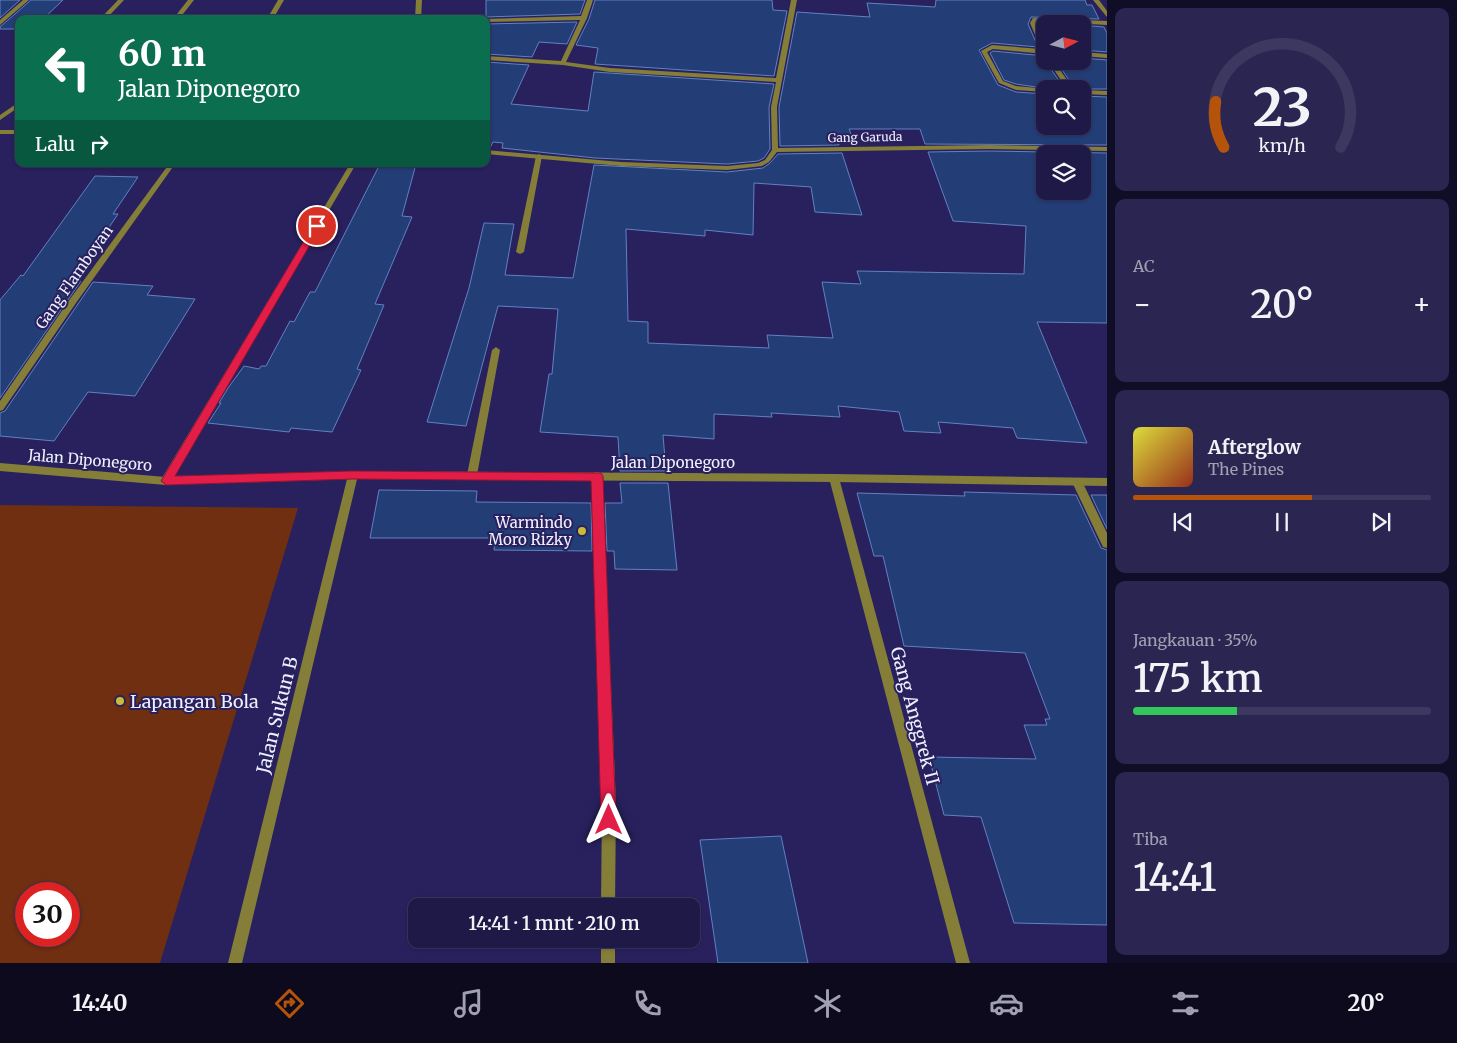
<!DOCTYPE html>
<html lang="id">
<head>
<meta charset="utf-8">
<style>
  :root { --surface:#1e1946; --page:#2b2651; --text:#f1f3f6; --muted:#a1a0b3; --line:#3c385f; --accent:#b45309 }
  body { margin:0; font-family:Merriweather,serif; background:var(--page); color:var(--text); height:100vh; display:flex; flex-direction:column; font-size:19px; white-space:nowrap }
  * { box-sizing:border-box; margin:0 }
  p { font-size:16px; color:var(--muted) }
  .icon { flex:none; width:28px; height:28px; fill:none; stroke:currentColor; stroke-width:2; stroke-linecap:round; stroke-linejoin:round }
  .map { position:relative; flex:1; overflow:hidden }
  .details { display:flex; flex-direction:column; gap:8px; padding:8px; background:#100e26; width:350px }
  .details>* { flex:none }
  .banner { position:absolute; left:15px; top:15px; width:475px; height:152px; border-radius:10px; box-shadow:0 1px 4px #0004,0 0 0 1px var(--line); background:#0b6e4f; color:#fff; overflow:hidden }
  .needle { width:32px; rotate:83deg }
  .tools { position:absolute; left:1036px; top:15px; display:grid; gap:10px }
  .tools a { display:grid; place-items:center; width:55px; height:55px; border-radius:10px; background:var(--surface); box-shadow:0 1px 4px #0004,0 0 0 1px var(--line); font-size:25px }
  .speed { position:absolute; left:15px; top:882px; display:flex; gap:10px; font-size:25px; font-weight:700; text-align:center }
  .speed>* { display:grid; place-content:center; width:65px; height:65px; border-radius:50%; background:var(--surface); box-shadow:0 1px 4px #0004,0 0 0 1px var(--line); line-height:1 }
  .speed .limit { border:8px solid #d22; background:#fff; color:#111 }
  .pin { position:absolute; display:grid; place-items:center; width:42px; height:42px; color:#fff; margin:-21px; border:2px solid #fff; border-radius:50%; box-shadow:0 1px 5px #0007 }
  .me { position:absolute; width:55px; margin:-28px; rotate:0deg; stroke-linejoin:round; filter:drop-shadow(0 0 4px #0008) }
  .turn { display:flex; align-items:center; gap:18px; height:105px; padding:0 20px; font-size:22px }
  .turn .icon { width:65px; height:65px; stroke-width:2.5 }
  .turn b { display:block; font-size:35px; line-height:42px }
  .then { display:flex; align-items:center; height:48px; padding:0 20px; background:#0003; gap:10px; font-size:19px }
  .big { font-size:38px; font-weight:600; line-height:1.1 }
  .details .widget { flex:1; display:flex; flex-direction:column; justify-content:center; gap:8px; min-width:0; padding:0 18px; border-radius:10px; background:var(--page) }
  .details .dial { align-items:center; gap:0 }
  .dial svg { height:130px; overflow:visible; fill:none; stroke:var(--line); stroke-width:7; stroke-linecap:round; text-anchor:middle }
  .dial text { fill:var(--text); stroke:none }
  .song { display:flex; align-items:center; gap:15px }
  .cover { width:60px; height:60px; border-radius:8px; background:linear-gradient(135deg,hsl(60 70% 55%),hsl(10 70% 35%)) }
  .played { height:5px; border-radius:2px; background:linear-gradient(90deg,var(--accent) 60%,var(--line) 60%) }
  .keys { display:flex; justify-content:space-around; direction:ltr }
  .heat { display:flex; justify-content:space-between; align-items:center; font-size:28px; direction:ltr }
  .charge { height:8px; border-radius:4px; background:linear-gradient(90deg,#34c759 35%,var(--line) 0) }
  .trip { position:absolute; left:408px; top:898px; width:292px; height:50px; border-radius:10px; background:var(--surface); box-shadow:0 1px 4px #0004,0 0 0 1px var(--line); font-weight:600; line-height:50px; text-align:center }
  .menu { display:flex; height:80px; justify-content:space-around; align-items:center; background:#0c0a1c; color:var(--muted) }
  .menu .icon { width:35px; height:35px }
  .menu .on { color:var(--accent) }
  .menu b { font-size:22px; color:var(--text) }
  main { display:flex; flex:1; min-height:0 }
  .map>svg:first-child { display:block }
  .green { fill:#6f2f10; fill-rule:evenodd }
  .building { fill:#233d77; stroke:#6281c1; fill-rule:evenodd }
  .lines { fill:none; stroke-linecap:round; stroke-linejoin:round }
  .service { fill:#857e39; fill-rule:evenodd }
  .minor { fill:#857e39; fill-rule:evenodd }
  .tertiary { fill:#857e39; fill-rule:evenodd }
  .route { fill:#e11d48; stroke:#92132f }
  .poi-dot { fill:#c8bb3b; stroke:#28215d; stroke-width:2 }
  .labels { text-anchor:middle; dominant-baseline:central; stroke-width:4; stroke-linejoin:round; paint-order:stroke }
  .far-street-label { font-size:12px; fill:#eeeffe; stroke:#28215d }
  .street-label { font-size:15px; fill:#eeeffe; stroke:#28215d }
  .poi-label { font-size:15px; fill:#eeeffe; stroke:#28215d; text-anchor:end }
  .near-poi-label { font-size:18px; fill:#eeeffe; stroke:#28215d; text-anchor:start }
  .near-street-label { font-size:18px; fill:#eeeffe; stroke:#28215d }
</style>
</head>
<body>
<main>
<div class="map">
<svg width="1107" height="963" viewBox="0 0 1107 963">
  <rect width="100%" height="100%" fill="#28215d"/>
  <path class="green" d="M0 505 298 508 160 963H0ZM26 894H69V936H26Z"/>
  <path class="building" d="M0 0H20L0 18Z
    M31 0H63L43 19H19V29H0V27Z
    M486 0H585L580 14 486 17Z
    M595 0H772L773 10 787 11 774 76 595 64 598 48 576 45 589 19Z
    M936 0H1085L1087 5H1092L1099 19 1031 17 1028 24 1038 47 992 43 979 50 998 85 1016 92 1045 94V126H1082V96L1107 97V145L925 144 920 129H849L853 139H837L839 145 780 146 779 107 797 12 870 17 867 3 935 7Z
    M577 22 567 44 539 42 532 57 486 54V24Z
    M1082 25 1104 27 1107 33V52L1082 50Z
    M993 51 1045 56V61L1065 89H1049L1016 84 1004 80 990 53Z
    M1082 58 1107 60V89H1075L1056 61H1082Z
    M486 62 529 65 511 104 588 111 594 72 774 84 769 107 770 149 764 158 758 161 727 164 595 158 502 148 503 143 493 142 490 148H486Z
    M989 151 1107 153V323L1037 322 1087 443 1017 438 1013 428 938 422 941 433 904 431 899 412 838 406 840 417 771 413 772 417 714 414V439L663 435 666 471H620L618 437 540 432 549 374H552L558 309 498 306 466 426 427 422 469 288 484 223 514 224 505 275 573 278 594 165 727 172 763 168 770 163 778 154 842 153 862 215 815 212 811 187 754 183 753 235 705 230V236L626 229 628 321 648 322V343L769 348 767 335 833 338 822 282 861 284 857 271 1024 274 1026 226 953 221 928 152ZM1045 154H1082V191H1045Z
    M380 164H416L402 216 412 217 375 304 384 305 357 369 361 370 332 432 291 428 289 432 208 423 221 403H219L228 388 244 366 259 369 261 366H266L290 321 294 322 310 292H315Z
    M95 176 138 177 113 214H118L102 238 69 280 81 281 0 398V300L21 275 23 276Z
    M93 282 153 286 147 295 195 299 135 396 88 392 54 441 0 436V413L5 411Z
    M620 483H668L677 570 615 569 614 551H607L605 503H622Z
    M379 490 477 491 476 502 591 503 592 551 494 550 495 538H370Z
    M964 492 1076 495 1101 548 1107 550V925L1014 923 981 817 944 815 929 757 1036 759 1024 725H1047L1045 719H1050L1025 653 904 646 883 556H874L857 493 965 496Z
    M1091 495H1107V529Z
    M781 836 808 963H718L700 840Z"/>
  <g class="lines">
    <path class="service" d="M539 154 542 156 524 252 520 254 516 252 536 156Z
      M496 347 500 350 477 475 476 478H468L467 475 492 350Z"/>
    <path class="minor" d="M23 0H29L0 25V20Z
      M118 0H124L106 19H100Z
      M188 0H194L179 19H173Z
      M278 0H284L273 19H267Z
      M416 0H422L421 19H415Z
      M587 0H593L587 18 566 62 610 68 776 78 791 0H797L777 107 778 148 989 145 1107 147V151L989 149 777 152 769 162 762 166 727 170 621 166 486 154V150L621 162 727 166 758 163 765 160 772 150 771 107 776 82 610 72 563 65 486 60V56L561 61 580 20 486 22V19H485L581 16Z
      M1093 0H1099L1107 11V17Z
      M1033 18 1107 21V25L1037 21 1036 23 1045 45V54L993 49 987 52 1003 81 1016 86 1047 89H1045V92L1016 90 999 83 981 51 992 45 1041 49 1030 23Z
      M1082 52 1107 54V58L1082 56Z
      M1048 61H1054L1073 89H1067Z
      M1082 90 1107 91V95L1082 94Z
      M19 102V107L0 120V115Z
      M0 130H19V134H0Z
      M169 164H175L76 303 3 410 0 411V401L70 299Z
      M350 164H356L170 484H162L161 481 162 478Z
      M353 471 357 472 358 475 242 963H228L348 475 349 472Z
      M597 472 601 473 602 476 616 803 615 906H601L602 803 592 476 593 473Z
      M834 474 838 475 839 478 970 963H956L829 478 830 475Z
      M1077 478 1081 479 1107 533V548L1103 547 1072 482 1073 479Z
      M601 939H615V963H601Z"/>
    <path class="tertiary" d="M0 463 166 477 353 471 834 474 1107 478V486L834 482 353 479 166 485 0 471Z"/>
  </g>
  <path class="route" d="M314 224 321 226 175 476 353 471 601 473 603 476 616 820 614 826 609 828 603 826 601 820 591 481 353 479 166 485 161 481Z"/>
  <g class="poi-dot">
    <circle cx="582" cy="531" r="5"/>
    <circle cx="120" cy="701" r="5"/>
  </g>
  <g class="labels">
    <g class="far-street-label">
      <text transform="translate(865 137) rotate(-1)">Gang Garuda</text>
    </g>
    <g class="street-label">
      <text transform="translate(74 277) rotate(-55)">Gang Flamboyan</text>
      <text transform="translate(90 460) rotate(5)">Jalan Diponegoro</text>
      <text x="673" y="462">Jalan Diponegoro</text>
    </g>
    <g class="poi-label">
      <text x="572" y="522">Warmindo<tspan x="572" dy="17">Moro Rizky</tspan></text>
    </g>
    <g class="near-poi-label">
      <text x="130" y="701">Lapangan Bola</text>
    </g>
    <g class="near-street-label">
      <text transform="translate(277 715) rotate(-76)">Jalan Sukun B</text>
      <text transform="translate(915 716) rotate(75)">Gang Anggrek II</text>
    </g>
  </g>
</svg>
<div class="tools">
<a><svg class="needle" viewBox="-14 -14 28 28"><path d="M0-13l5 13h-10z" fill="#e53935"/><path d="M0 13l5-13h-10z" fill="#a1a0b3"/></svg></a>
<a><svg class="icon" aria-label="search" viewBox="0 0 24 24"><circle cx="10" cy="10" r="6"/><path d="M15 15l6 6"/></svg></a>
<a><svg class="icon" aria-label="layers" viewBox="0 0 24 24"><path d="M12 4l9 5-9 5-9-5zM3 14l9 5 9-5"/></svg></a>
</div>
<div class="speed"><div class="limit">30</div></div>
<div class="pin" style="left:317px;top:226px;background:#d93025"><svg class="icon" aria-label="arrive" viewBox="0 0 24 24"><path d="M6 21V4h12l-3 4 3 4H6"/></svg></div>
<svg class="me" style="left:609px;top:820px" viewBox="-20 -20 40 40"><path d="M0-17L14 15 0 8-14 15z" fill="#e11d48" stroke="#fff" stroke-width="4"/></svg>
<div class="trip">14:41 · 1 mnt · 210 m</div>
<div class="banner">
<div class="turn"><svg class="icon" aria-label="left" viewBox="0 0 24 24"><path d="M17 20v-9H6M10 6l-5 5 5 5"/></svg><div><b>60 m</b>Jalan Diponegoro</div></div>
<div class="then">Lalu<svg class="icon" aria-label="right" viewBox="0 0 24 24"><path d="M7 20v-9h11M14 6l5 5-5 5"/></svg></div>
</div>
</div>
<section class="details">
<div class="widget dial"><svg viewBox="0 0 100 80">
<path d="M14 69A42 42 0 1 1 86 69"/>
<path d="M14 69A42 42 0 0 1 9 41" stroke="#b45309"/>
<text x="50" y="56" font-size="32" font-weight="700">23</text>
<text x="50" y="72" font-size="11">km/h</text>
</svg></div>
<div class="widget"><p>AC</p>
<div class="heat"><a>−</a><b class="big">20°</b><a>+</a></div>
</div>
<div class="widget">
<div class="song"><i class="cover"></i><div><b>Afterglow</b><p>The Pines</p></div></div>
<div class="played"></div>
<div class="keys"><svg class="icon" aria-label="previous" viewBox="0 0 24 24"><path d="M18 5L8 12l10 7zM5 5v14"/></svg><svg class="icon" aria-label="pause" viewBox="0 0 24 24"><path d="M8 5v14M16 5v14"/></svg><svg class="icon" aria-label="next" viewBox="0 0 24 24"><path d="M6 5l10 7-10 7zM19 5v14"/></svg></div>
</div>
<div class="widget"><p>Jangkauan · 35%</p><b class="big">175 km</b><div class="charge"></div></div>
<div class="widget"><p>Tiba</p><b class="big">14:41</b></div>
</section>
</main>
<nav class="menu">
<b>14:40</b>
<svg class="icon on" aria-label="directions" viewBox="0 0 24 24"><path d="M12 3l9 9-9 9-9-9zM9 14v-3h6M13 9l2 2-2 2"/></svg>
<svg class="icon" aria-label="music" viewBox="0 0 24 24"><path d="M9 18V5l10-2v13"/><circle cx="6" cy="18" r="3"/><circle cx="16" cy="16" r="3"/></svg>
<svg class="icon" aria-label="phone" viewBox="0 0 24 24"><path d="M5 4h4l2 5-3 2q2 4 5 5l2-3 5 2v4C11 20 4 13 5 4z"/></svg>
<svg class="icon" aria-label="climate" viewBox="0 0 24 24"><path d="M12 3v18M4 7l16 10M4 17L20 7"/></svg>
<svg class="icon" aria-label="car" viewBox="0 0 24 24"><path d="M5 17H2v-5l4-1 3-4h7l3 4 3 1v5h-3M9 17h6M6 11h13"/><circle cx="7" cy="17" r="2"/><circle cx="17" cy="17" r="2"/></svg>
<svg class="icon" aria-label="filters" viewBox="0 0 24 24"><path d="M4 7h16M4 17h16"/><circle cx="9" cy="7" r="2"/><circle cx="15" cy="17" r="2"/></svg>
<b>20°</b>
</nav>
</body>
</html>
